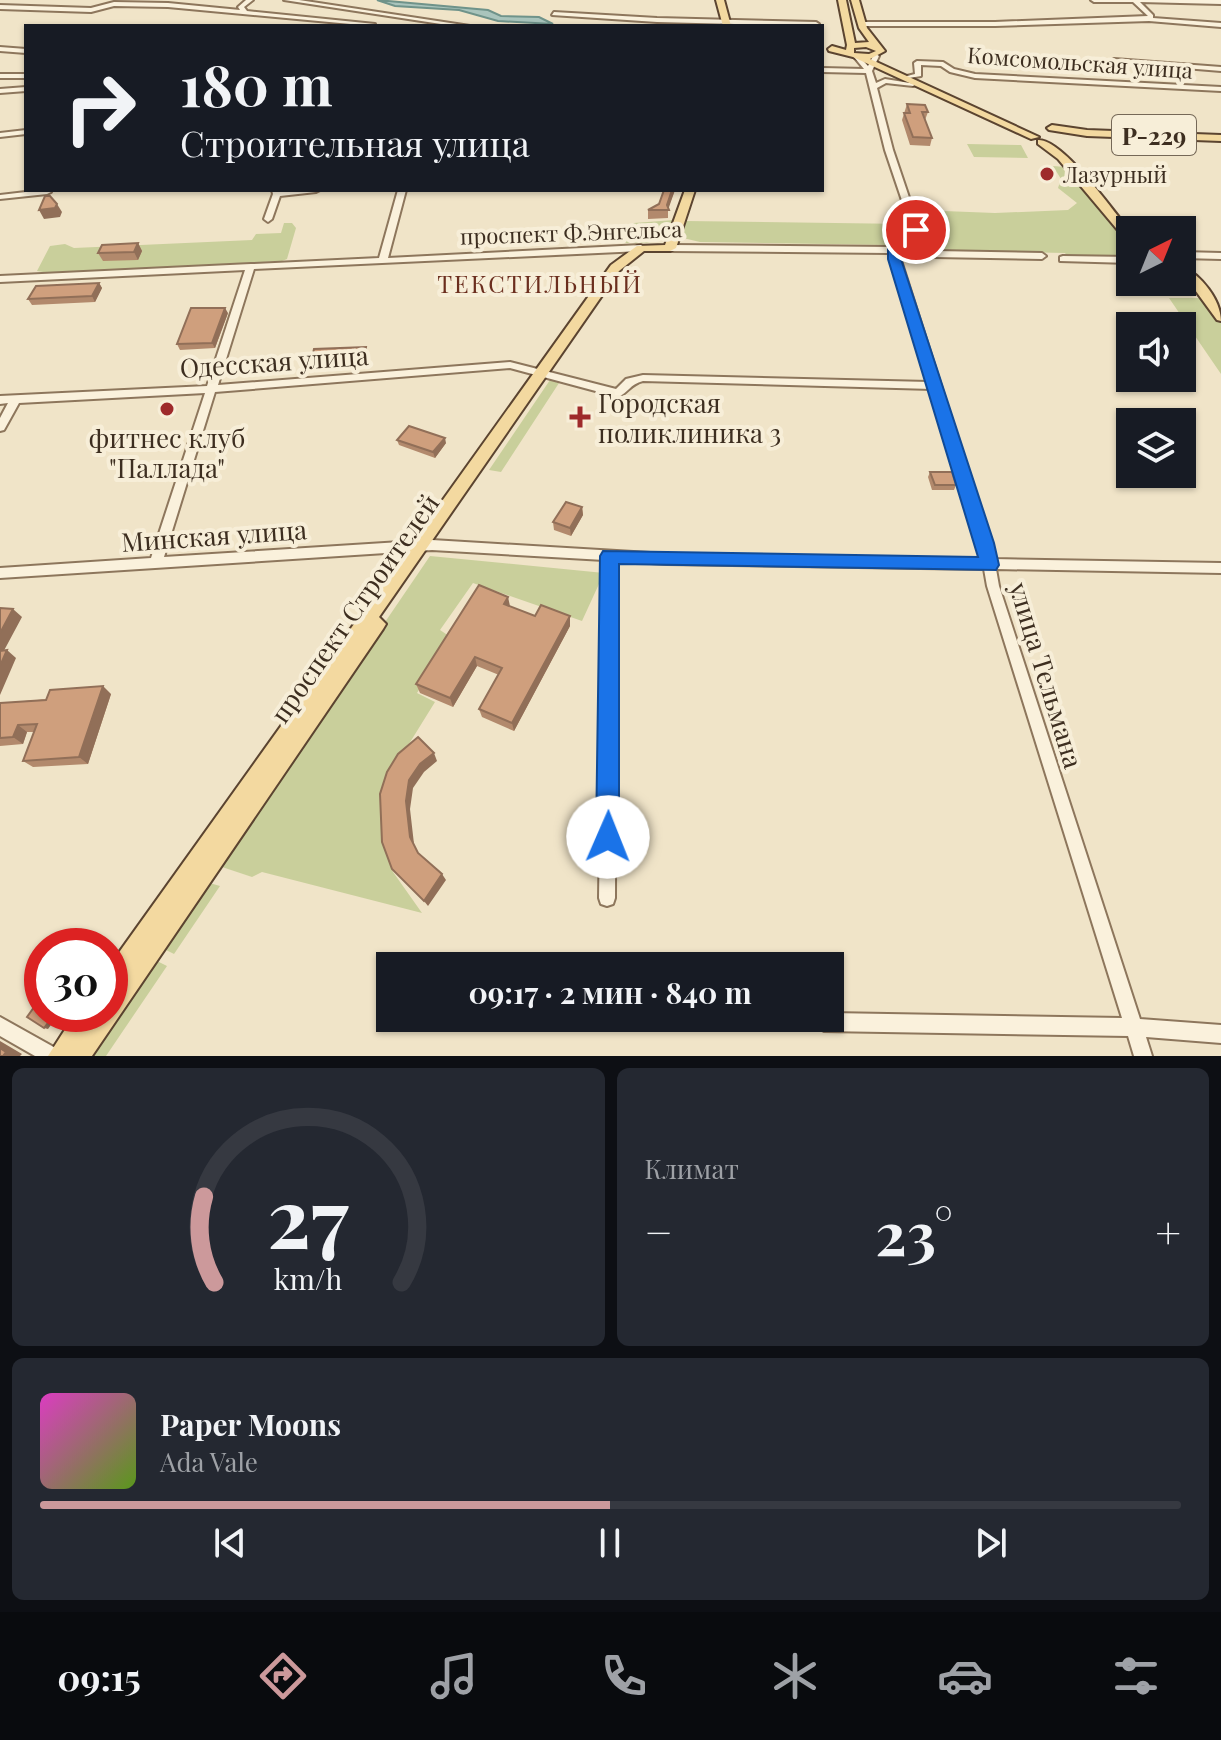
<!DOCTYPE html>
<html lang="ru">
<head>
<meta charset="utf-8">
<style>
  :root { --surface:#171b24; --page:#242831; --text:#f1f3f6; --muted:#9ea1a6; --line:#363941; --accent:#cc999b }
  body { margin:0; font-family:"Playfair Display",serif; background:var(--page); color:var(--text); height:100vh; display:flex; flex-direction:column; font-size:30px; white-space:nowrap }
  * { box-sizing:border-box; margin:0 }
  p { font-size:26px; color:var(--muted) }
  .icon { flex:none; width:44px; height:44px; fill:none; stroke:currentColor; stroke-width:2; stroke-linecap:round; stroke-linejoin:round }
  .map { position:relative; height:1056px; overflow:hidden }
  .drawer { display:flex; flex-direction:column; gap:12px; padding:12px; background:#0d0f14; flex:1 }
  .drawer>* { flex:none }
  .guide { position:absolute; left:24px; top:24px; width:800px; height:168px; border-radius:0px; box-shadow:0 2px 6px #0004; background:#171b24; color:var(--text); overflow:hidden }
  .needle { width:52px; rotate:43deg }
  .controls { position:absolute; left:1116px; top:216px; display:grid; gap:16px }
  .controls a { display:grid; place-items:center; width:80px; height:80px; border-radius:0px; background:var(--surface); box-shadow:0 2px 6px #0004; font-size:40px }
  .speed { position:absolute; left:24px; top:928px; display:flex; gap:16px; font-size:40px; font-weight:700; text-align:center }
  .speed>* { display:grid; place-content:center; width:104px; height:104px; border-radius:50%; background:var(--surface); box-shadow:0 2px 6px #0004; line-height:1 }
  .speed .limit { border:12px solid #d22; background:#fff; color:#111 }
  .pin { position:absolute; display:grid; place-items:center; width:68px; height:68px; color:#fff; margin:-34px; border:4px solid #fff; border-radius:50%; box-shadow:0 2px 8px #0007 }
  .me { position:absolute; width:88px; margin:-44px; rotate:1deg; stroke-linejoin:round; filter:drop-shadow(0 0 6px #0008) }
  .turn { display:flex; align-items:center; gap:28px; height:168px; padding:0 24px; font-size:36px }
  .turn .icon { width:104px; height:104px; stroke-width:2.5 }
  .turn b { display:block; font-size:56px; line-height:68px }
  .big { font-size:60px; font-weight:700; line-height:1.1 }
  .drawer .card { flex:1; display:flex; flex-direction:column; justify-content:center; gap:12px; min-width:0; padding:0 28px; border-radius:12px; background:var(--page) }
  .drawer .dial { align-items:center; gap:0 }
  .dial svg { height:208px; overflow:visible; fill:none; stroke:var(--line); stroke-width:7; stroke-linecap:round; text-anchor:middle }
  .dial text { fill:var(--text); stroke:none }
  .song { display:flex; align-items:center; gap:24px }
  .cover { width:96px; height:96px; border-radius:12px; background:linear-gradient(135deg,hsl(310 70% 55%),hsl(90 70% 35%)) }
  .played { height:8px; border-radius:4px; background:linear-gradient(90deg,var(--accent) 50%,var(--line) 50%) }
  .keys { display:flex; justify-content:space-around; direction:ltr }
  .heat { display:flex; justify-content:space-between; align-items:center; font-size:44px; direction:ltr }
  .drawer .tiles { flex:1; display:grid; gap:12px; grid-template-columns:1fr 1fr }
  .card:last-child { grid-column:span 2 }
  .trip { position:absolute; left:376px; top:952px; width:468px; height:80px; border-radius:0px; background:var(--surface); box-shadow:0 2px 6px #0004; font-weight:700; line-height:80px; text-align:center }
  .dock { display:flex; height:128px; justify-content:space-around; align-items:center; background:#090b0e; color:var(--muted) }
  .dock .icon { width:56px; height:56px }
  .dock .current { color:var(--accent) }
  .dock b { font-size:36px; color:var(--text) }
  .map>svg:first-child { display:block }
  .green { fill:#c9cf9b }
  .water { fill:#a9c4bc; stroke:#6f938a; stroke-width:2 }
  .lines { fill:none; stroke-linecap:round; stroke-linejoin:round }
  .minor-casing { stroke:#8d765c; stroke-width:4 }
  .major-casing { stroke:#5b4430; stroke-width:4 }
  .minor { fill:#faf1dc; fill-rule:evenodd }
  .major { fill:#f3d9a0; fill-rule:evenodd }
  .wall { fill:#b2896c }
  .shaded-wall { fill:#916f58 }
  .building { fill:#cf9f7d; stroke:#916f58; stroke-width:2 }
  .route { fill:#1a73e8; stroke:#114b97; stroke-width:2 }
  .poi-dot { fill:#9e2a2b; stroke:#f7eed8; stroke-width:3 }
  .labels { text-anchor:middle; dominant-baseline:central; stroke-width:8; stroke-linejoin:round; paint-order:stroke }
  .far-street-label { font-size:22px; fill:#3d2e20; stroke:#f7eed8 }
  .far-poi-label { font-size:22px; fill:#3d2e20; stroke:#f7eed8; text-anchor:start }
  .shield { fill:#f7eed8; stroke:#756857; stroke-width:2 }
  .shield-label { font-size:24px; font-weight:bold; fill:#3d2e20 }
  .far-neighbourhood-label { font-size:24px; letter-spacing:2px; fill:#6b2e1e; stroke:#f7eed8 }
  .street-label { font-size:26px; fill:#3d2e20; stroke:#f7eed8 }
  .poi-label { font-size:26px; fill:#3d2e20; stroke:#f7eed8; text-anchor:start }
</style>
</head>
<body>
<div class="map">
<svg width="1221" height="1056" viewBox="0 0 1221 1056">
  <rect width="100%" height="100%" fill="#f0e4c8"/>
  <path class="green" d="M967 144 1021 145 1028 158 974 157Z
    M1053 166 1065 167 1123 238 1125 247 1121 257 1067 256 1065 253 933 250 918 210 995 213 1068 210 1077 203 1058 188 1061 179Z
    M674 220 661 240 646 243H618L634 223Z
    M686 221 908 224V232L902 240 889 245 700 242 683 238Z
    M284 223H292L296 228 287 259 282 261 49 273 37 271 50 246 65 244 74 248 252 240 256 234 281 233Z
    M1169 298H1203L1221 323V374Z
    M550 380 559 383 501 472 489 470Z
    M430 556 604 573 582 621 473 583 440 630 452 638 417 693 435 702 386 781 380 808 384 847 393 872 422 913 262 872 252 877 219 866Z
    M206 882 220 886 174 954 162 948Z
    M153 959 167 966 106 1056H87Z"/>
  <path class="water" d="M377 0 488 10 501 16 539 17 553 24 498 21 459 10 395 6Z"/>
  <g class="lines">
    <defs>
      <path id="minor" d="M246 0H253L244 7 247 11 375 24 372 26 168 7 114 6 91 12 0 9V5L91 8 114 2 168 3 240 10 238 7Z
        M284 0H299L470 26H454Z
        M1091 0H1221V4L1140 2 1153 15V18L1221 23V27L1149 21 995 26H862L859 24 862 22H995L1148 16 1133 2H1094Z
        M554 12 657 18 816 22 819 24 816 26 657 22 552 15Z
        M0 47 26 49V53L0 51Z
        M876 54 879 56 872 71 876 83 885 79 916 84 913 86 886 83 877 88 893 150 920 230 917 239 911 244 935 251 1042 253 1046 256 1042 259 934 257 904 247 898 251 991 543 994 559 1221 563V573L996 569 999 586 1140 1019 1221 1025V1043L1146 1037 1152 1056H1134L1128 1036 824 1031 818 1028 815 1022 817 1018H830V1013L1122 1018 987 586 984 569 667 564 616 561 615 898 613 904 607 906 601 904 599 898 604 560 432 550 0 578V568L151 558 205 393 19 403 4 430 0 431V418L8 403 0 404V396L207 386 245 270 0 282V276L379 258 398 190H406L388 258 641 245 645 248 641 251 254 269 218 385 510 362 616 389 626 379 643 375 929 382 889 253 670 251 666 248 670 245 891 247 909 238 912 230 885 150 866 73 822 72V68L864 69 854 57V55H858L868 66 873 56ZM510 368 618 397C628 393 630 384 643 381L932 389 979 543 982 559 667 554 432 540 164 557 215 392Z
        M1114 59 1221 67V71L1112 62V60Z
        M917 61 943 62 954 69 975 74 1221 87V91L975 78 950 72 941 66 921 65V76L903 79V77L915 74 914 63Z
        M0 74H26V78H0Z
        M26 87V91L0 93V89Z
        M26 130V134L0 137V133Z
        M43 190 51 192 47 194 0 199V195Z
        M272 190H320L316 192 280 196 272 219 268 222 264 219 273 194Z
        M1182 252 1221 253V259L1182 258Z
        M1063 256 1130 257V263L1060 261V257Z
        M0 1017 59 1050 62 1056H35L0 1036Z"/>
      <path id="major" d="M716 0H724L731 26H723Z
        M838 0H846L855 43 869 42 859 28 851 0H859L867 28 885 51 870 59 1039 137 1031 139 853 57 829 51 828 49 832 46 846 50 847 45ZM866 47 876 51 869 54 854 53V48Z
        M1052 125 1087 130 1221 135V141L1087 136 1049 130 1047 128Z
        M1038 140C1063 139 1113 211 1130 231V241L1126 240 1058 159 1038 144Z
        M685 190H695L676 248 670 251H644L619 271 379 617 386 624 383 629 92 1056H48L75 1014H110V965L611 265 637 246 665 245Z
        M1182 266C1201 275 1221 300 1221 321L1217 320 1190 283 1182 276Z"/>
    </defs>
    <use href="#minor" class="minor-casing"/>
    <use href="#major" class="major-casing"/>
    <use href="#minor" class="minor"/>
    <use href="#major" class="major"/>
  </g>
  <path class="wall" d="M907 104 928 112 925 120 932 138 930 146 910 145 902 120Z
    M664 190H675L668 208V218L648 219V210L659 204Z
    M138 243 142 251 138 260 103 261 98 253Z
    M99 283 102 288 95 302 32 305 28 299Z
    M228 313 215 348 180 350 177 344Z
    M366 347 368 352 366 365 313 368 311 362Z
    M397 440 446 443 435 458 399 445Z
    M930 472 956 485 954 490H932L928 477Z
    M582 507 583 515 571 536 554 530 553 522Z
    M510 607 535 616H570V626L514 731 482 717 479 709 499 675 477 666 453 707 420 693 416 684Z
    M111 694 88 764 33 767 23 761 34 732H27L23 744 0 746V703Z"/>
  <path class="shaded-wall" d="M672 190H675L668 210 667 205Z
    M57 204 62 212 60 217 44 219 39 210Z
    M138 243 142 251 138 260 134 252Z
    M99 283 102 288 95 302 92 296Z
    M225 308 228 313 215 348 212 343Z
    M366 347 368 352 366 365 364 360Z
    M445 438 446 443 435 458 433 452Z
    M582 507 583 515 571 536 570 528Z
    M508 597 510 606 504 604Z
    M13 609 22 617 0 658V633Z
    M570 616V626L514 731 512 723Z
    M7 650 16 658 0 695V666Z
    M475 657 477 666 453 707 450 698Z
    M103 686 111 694 88 764 79 757Z
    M18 725 27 732 23 744 13 737Z
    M434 753 437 761 424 772 413 788 410 809 414 844 410 837 406 801 409 780 420 764Z
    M442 874 446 880 428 906 424 901Z
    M55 1014H59L48 1029 44 1028Z
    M0 1041 22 1054 20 1056H3L0 1048Z"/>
  <path class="building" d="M907 104 925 105 928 112H922L932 138 913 137 904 113H910Z
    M664 190H672L667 205 669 210H648L659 204Z
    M45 196H50L57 204 55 208 39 210Z
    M138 243 134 252 98 253 102 245Z
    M99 283 92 296 28 299 36 286Z
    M191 308H225L212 343 177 344Z
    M366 347 364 360 311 362 314 349Z
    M409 426 445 438 433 452 397 440Z
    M930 472H952L956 485H935Z
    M566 502 582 507 570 528 553 522Z
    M479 585 508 597 504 604 535 616 541 605 570 616 512 723 479 709 502 668 475 657 450 698 416 684Z
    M0 608 13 609 0 633Z
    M7 650 0 666V651Z
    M103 686 79 757 23 761 37 724 18 725 13 737 0 738V703L46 700 50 690Z
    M418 737 434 753 420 764 409 780 406 801 410 837 418 853 442 874 424 901 392 869 382 842 380 794 387 772 398 754Z
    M42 996V1014H55L44 1028 27 1017Z
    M0 1048 6 1052 3 1056H0Z"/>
  <path class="route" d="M916 226 922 230 920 239 900 252 901 259 994 543 999 565 996 570 619 564V837L616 845 608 849 599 845 596 837 600 556 603 551 978 557 888 259V247L907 237 911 227Z"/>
  <g class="poi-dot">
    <circle cx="1047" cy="174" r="8"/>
    <circle cx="167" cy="409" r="8"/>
    <path d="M576 405h8v8h8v8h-8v8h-8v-8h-8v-8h8z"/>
  </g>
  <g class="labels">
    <g class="far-street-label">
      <text transform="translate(1080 62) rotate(4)">Комсомольская улица</text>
      <text transform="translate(571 232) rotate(-2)">проспект Ф.Энгельса</text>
    </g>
    <g class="far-poi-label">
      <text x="1063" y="174">Лазурный</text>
    </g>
    <rect class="shield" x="1112" y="115" width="84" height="40" rx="6"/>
    <g class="shield-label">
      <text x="1154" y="135">Р-229</text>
    </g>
    <g class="far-neighbourhood-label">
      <text x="540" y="283">ТЕКСТИЛЬНЫЙ</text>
    </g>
    <g class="street-label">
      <text transform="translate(274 361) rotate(-4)">Одесская улица</text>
      <text transform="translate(214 535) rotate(-4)">Минская улица</text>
      <text transform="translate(354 608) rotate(-55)">проспект Строителей</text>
      <text transform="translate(1047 675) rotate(73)">улица Тельмана</text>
    </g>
    <g class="poi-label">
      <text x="598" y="402">Городская<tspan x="598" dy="30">поликлиника 3</tspan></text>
      <text x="167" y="437" text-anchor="middle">фитнес клуб<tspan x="167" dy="30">"Паллада"</tspan></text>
    </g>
  </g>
</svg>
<div class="controls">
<a><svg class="needle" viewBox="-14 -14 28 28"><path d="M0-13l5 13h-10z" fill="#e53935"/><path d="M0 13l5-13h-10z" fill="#9ea1a6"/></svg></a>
<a><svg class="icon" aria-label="sound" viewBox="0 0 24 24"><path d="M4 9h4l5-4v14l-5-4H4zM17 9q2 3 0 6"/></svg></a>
<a><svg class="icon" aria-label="layers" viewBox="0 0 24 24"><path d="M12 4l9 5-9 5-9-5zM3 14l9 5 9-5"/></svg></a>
</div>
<div class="speed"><div class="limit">30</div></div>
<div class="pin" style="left:916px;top:230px;background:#d93025"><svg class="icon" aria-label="arrive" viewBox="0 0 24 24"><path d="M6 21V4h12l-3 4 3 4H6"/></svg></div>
<svg class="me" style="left:608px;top:837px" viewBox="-20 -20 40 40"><circle r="19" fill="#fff"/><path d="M0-13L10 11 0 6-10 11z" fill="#1a73e8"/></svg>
<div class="trip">09:17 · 2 мин · 840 m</div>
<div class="guide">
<div class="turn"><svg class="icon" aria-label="right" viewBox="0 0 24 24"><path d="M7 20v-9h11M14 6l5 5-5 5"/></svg><div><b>180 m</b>Строительная улица</div></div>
</div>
</div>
<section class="drawer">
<div class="tiles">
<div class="card dial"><svg viewBox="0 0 100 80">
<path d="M14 69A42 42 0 1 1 86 69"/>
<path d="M14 69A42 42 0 0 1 10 36" stroke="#cc999b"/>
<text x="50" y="56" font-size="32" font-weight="700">27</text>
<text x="50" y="72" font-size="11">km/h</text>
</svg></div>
<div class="card"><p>Климат</p>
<div class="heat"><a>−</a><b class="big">23°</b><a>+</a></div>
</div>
<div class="card">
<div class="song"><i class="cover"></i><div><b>Paper Moons</b><p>Ada Vale</p></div></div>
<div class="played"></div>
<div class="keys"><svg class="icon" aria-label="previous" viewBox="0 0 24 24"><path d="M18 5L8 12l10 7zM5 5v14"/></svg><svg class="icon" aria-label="pause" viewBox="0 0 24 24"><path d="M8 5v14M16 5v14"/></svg><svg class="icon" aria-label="next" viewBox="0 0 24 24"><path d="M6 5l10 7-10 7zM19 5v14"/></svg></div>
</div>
</div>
</section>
<nav class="dock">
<b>09:15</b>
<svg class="icon current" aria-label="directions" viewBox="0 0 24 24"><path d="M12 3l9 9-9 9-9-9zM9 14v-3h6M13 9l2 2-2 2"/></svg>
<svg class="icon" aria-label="music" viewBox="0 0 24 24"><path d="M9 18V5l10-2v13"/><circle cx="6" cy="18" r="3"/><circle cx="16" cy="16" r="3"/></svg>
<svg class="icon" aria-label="phone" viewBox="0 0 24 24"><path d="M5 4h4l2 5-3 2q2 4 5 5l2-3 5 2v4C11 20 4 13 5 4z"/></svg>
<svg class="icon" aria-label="climate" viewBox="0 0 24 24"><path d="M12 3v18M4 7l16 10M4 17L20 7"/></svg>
<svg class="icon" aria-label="car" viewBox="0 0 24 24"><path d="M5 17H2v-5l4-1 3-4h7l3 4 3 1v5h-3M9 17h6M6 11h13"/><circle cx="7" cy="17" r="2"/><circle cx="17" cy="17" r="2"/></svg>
<svg class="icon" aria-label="filters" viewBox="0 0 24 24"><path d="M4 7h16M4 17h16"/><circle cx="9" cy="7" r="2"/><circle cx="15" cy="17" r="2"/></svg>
</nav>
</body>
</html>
